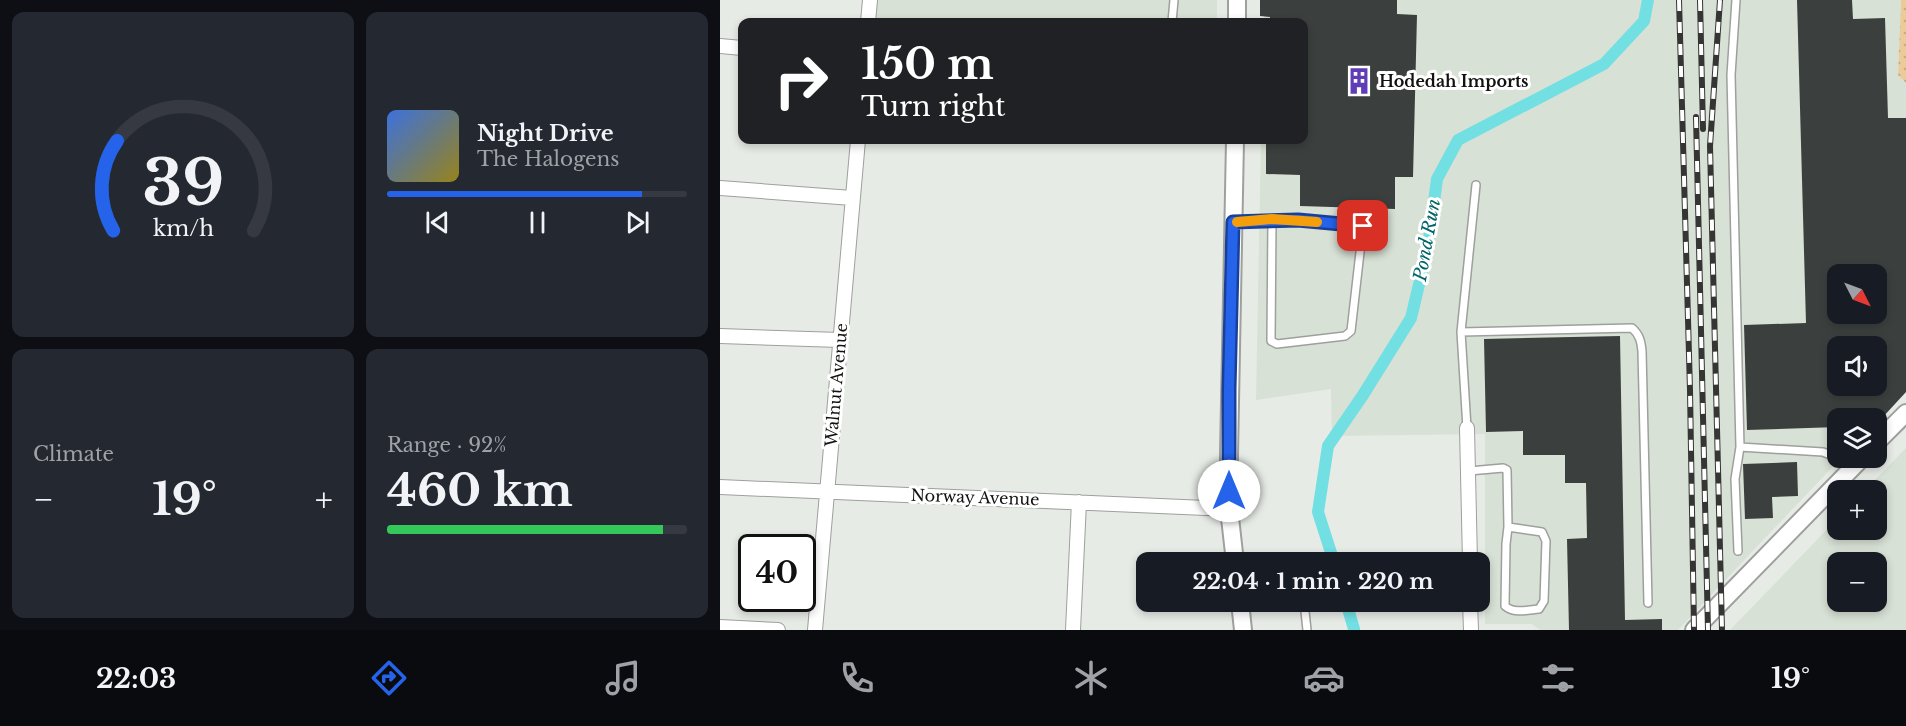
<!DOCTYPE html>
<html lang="en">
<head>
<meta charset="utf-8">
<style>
  :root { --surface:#171b24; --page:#242831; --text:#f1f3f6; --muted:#9ea1a6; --line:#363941; --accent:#2563eb }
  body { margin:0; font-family:"Libre Baskerville",serif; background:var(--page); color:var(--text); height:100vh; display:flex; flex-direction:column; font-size:22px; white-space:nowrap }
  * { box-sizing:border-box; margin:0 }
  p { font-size:20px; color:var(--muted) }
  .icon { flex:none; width:33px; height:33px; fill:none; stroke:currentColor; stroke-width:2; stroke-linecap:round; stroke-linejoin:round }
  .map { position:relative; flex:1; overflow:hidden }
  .details { display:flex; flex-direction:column; gap:12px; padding:12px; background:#0d0f14; width:720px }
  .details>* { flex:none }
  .guide { position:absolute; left:18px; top:18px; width:570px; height:126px; border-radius:12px; box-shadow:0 3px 9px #0003; background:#202124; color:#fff; overflow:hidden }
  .needle { width:39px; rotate:132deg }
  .fabs { position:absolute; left:1107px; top:264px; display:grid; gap:12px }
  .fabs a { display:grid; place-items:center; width:60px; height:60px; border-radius:12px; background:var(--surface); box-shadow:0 3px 9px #0003; font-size:30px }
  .speed { position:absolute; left:18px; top:534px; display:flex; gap:12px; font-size:30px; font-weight:700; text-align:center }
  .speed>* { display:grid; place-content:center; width:78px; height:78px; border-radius:50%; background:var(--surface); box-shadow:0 3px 9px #0003; line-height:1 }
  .speed .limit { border:3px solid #111; border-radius:9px; background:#fff; color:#111 }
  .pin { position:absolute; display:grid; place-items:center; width:51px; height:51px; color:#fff; margin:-26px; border-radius:12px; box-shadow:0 3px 9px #0006 }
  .me { position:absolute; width:66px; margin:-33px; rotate:0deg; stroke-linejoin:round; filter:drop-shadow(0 0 4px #0008) }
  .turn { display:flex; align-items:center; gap:21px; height:126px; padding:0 24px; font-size:27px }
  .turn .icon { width:78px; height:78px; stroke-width:2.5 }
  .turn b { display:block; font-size:42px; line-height:51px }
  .big { font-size:45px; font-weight:700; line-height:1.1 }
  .details .widget { flex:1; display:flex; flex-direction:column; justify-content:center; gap:9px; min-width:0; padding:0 21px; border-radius:12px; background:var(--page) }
  .details .dial { align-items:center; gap:0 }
  .dial svg { height:156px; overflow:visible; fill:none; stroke:var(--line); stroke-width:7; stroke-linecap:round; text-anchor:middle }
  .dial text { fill:var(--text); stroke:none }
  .song { display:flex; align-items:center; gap:18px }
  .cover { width:72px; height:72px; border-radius:9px; background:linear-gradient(135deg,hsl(220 70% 55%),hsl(50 70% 35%)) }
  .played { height:6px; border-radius:3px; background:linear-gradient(90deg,var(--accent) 85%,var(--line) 85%) }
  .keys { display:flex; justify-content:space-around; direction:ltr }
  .heat { display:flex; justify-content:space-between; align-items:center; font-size:33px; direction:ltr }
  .charge { height:9px; border-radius:4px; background:linear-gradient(90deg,#34c759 92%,var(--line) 0) }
  .details .tiles { flex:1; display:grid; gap:12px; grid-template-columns:repeat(2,1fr) }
  .trip { position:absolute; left:416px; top:552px; width:354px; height:60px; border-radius:12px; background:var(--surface); box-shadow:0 3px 9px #0003; font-weight:700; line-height:60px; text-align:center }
  .tabs { display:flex; height:96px; justify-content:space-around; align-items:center; background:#090b0e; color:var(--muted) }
  .tabs .icon { width:42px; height:42px }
  .tabs .on { color:var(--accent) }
  .tabs b { font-size:27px; color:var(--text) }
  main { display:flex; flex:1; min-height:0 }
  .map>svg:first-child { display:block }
  .built { fill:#d8e1d5; fill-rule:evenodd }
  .grass { fill:url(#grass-dots) }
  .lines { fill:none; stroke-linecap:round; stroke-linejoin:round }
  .canal { stroke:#72dfe3; stroke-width:12 }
  .building { fill:#3b403e; fill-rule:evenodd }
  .service-casing { stroke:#9da09c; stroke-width:10 }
  .minor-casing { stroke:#9da09c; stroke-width:16 }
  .tertiary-casing { stroke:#9da09c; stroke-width:20 }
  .service { stroke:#fff; stroke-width:7 }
  .minor { stroke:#fff; stroke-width:14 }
  .tertiary { stroke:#fff; stroke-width:16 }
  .rail-casing { stroke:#353634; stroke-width:6 }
  .rail { stroke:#fff; stroke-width:4; stroke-dasharray:11; stroke-linecap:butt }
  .route-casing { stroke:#184099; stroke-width:15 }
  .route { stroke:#2563eb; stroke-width:10 }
  .slow { stroke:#f59e0b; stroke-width:10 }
  .labels { text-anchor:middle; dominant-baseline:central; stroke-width:6; stroke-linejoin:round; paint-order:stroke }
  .poi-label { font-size:16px; font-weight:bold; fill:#121311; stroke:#fff; text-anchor:start }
  .street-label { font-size:16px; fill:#121311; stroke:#fff }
  .water-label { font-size:18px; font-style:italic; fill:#006568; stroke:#fff }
</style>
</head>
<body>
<main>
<section class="details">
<div class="tiles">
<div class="widget dial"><svg viewBox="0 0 100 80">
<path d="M14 69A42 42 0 1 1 86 69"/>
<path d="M14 69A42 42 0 0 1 16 23" stroke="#2563eb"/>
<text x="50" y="56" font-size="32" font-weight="700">39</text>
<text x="50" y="72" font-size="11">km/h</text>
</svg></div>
<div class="widget">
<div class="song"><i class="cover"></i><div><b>Night Drive</b><p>The Halogens</p></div></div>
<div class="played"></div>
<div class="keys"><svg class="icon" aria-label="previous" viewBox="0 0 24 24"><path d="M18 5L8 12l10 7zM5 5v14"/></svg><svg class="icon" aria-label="pause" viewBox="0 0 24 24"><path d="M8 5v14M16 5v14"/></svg><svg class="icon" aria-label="next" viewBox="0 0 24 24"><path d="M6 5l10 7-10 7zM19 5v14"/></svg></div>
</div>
<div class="widget"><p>Climate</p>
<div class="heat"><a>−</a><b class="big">19°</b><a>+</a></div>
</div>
<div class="widget"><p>Range · 92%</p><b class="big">460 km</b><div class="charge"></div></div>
</div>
</section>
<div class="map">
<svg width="1186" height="630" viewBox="0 0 1186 630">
  <defs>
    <pattern id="grass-dots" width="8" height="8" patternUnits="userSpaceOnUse" patternTransform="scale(1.5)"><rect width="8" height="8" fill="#ebcb9a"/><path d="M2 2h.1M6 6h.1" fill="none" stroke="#c8ad84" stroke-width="1.8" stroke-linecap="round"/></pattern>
  </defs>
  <rect width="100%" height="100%" fill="#e7ebe6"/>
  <path class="built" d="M152 0H497V22H150Z
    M544 0H1181L1178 75 1186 83V389L1157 420 1156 418H1118V458H1121L958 630H820L812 624H765V434L612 436 611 389 536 400 541 140H584V22H544ZM1118 274H1156V314H1118ZM1118 346H1156V386H1118Z
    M1186 448V630H1010L1117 519 1118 530H1156V490H1145ZM1118 562H1156V602H1118Z"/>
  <path class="grass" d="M1181 0H1186V83L1178 75Z"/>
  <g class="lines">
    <path class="canal" d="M614 562 598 512 608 446 643 395 691 318 708 247 717 179 738 140 884 64 924 21 928 0
      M626 602 634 629"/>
  </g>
  <path class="building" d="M540 0H677V14L697 15 693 177H675V209L580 206V175L546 174V140H584V22H550V17L540 16Z
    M1077 0H1132L1133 19 1165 18 1168 118H1186V392L1162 418H1118V427L1027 430 1024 325 1086 323ZM1118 274H1156V314H1118ZM1118 346H1156V386H1118Z
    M900 336 905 620 942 619V630H849L847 539 867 538 866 483H845V455H803V431L766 432 764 339Z
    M1077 462 1078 496 1052 497 1053 518 1025 519 1023 464Z"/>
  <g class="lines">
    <defs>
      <path id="service" d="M1016 0 1011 75 1020 447
        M452 22 454 0
        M513 222 578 220 643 226 631 331 625 336 557 344 551 341 552 219
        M741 332 912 328C920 335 921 342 922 351L928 603
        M747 428 741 332 756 185
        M749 471 783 468 787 470 788 527 786 544 785 606C794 614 808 610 819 609L824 601 826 541 822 532 788 527
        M1018 551 1015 479 1020 447 1103 452 1135 465
        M584 602 587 630"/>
      <path id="minor" d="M148 22 150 0
        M0 46 22 48
        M0 188 132 198
        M0 336 120 340
        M747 428 750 562
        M0 487 509 509
        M750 602 751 630
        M0 627 58 630
        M95 630 138 140
        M353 630 359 502"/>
      <path id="tertiary" d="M517 22V0
        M515 140 509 454V509L515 562
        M1156 443 1186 413
        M520 602 523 630
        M974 630 1142 458"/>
    </defs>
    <use href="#service" class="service-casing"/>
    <use href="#minor" class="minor-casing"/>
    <use href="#tertiary" class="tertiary-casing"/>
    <use href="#service" class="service"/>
    <use href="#minor" class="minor"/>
    <use href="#tertiary" class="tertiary"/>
    <defs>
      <path id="rail" d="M959 0 970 390 974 630
        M980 0 983 129
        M1000 0 990 146 1002 630
        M976 117 988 630"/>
    </defs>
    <use href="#rail" class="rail-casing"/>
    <use href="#rail" class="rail"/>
  </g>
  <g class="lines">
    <defs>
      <path id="route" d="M509 491V389L513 222 578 220 643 226"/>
    </defs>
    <use href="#route" class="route-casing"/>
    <use href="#route" class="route"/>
    <path class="slow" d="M517 222 552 219 597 222"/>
  </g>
  <defs>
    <symbol id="building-bare" viewBox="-9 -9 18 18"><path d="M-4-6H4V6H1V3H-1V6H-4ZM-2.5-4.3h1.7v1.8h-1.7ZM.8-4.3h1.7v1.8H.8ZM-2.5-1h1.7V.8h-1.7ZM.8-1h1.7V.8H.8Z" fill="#5e3db6" stroke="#fff" stroke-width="2.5" paint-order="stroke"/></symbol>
  </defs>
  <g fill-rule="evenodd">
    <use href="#building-bare" x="620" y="62" width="38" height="38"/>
  </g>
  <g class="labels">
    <g class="poi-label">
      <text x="659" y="81">Hodedah Imports</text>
    </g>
    <g class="street-label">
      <text transform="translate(116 385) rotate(-85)">Walnut Avenue</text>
      <text transform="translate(255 497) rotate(2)">Norway Avenue</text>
    </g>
    <g class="water-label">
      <text transform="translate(707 240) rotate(-80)">Pond Run</text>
    </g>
  </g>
</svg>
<div class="fabs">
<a><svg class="needle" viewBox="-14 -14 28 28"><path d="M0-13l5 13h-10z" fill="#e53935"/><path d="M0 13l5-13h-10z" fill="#9ea1a6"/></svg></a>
<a><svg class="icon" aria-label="sound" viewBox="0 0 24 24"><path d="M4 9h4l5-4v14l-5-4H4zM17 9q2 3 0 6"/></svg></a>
<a><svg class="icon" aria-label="layers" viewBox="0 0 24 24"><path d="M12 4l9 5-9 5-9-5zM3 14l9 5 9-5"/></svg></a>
<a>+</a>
<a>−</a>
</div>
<div class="speed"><div class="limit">40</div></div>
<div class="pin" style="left:643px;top:226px;background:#d93025"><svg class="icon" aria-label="arrive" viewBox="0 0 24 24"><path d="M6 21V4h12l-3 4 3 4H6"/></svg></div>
<svg class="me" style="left:509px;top:491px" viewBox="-20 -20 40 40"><circle r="19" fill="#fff"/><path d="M0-13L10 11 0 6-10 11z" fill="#2563eb"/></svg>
<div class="trip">22:04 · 1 min · 220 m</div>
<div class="guide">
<div class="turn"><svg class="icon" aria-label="right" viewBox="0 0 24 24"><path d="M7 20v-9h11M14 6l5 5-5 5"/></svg><div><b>150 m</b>Turn right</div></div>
</div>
</div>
</main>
<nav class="tabs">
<b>22:03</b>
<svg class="icon on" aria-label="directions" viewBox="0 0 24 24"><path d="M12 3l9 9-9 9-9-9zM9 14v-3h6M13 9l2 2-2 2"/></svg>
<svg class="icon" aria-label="music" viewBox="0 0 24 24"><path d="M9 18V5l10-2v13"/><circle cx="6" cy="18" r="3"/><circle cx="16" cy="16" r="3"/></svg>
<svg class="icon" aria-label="phone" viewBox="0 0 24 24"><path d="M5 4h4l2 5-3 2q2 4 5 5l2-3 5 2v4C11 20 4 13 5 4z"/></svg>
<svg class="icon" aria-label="climate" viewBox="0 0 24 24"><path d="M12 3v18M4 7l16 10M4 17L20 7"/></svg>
<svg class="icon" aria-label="car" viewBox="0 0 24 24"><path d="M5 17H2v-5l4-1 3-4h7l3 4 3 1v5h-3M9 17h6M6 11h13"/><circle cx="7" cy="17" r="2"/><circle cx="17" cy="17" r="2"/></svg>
<svg class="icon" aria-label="filters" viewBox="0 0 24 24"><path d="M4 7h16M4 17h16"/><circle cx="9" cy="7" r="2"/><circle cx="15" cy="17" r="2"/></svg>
<b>19°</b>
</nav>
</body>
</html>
